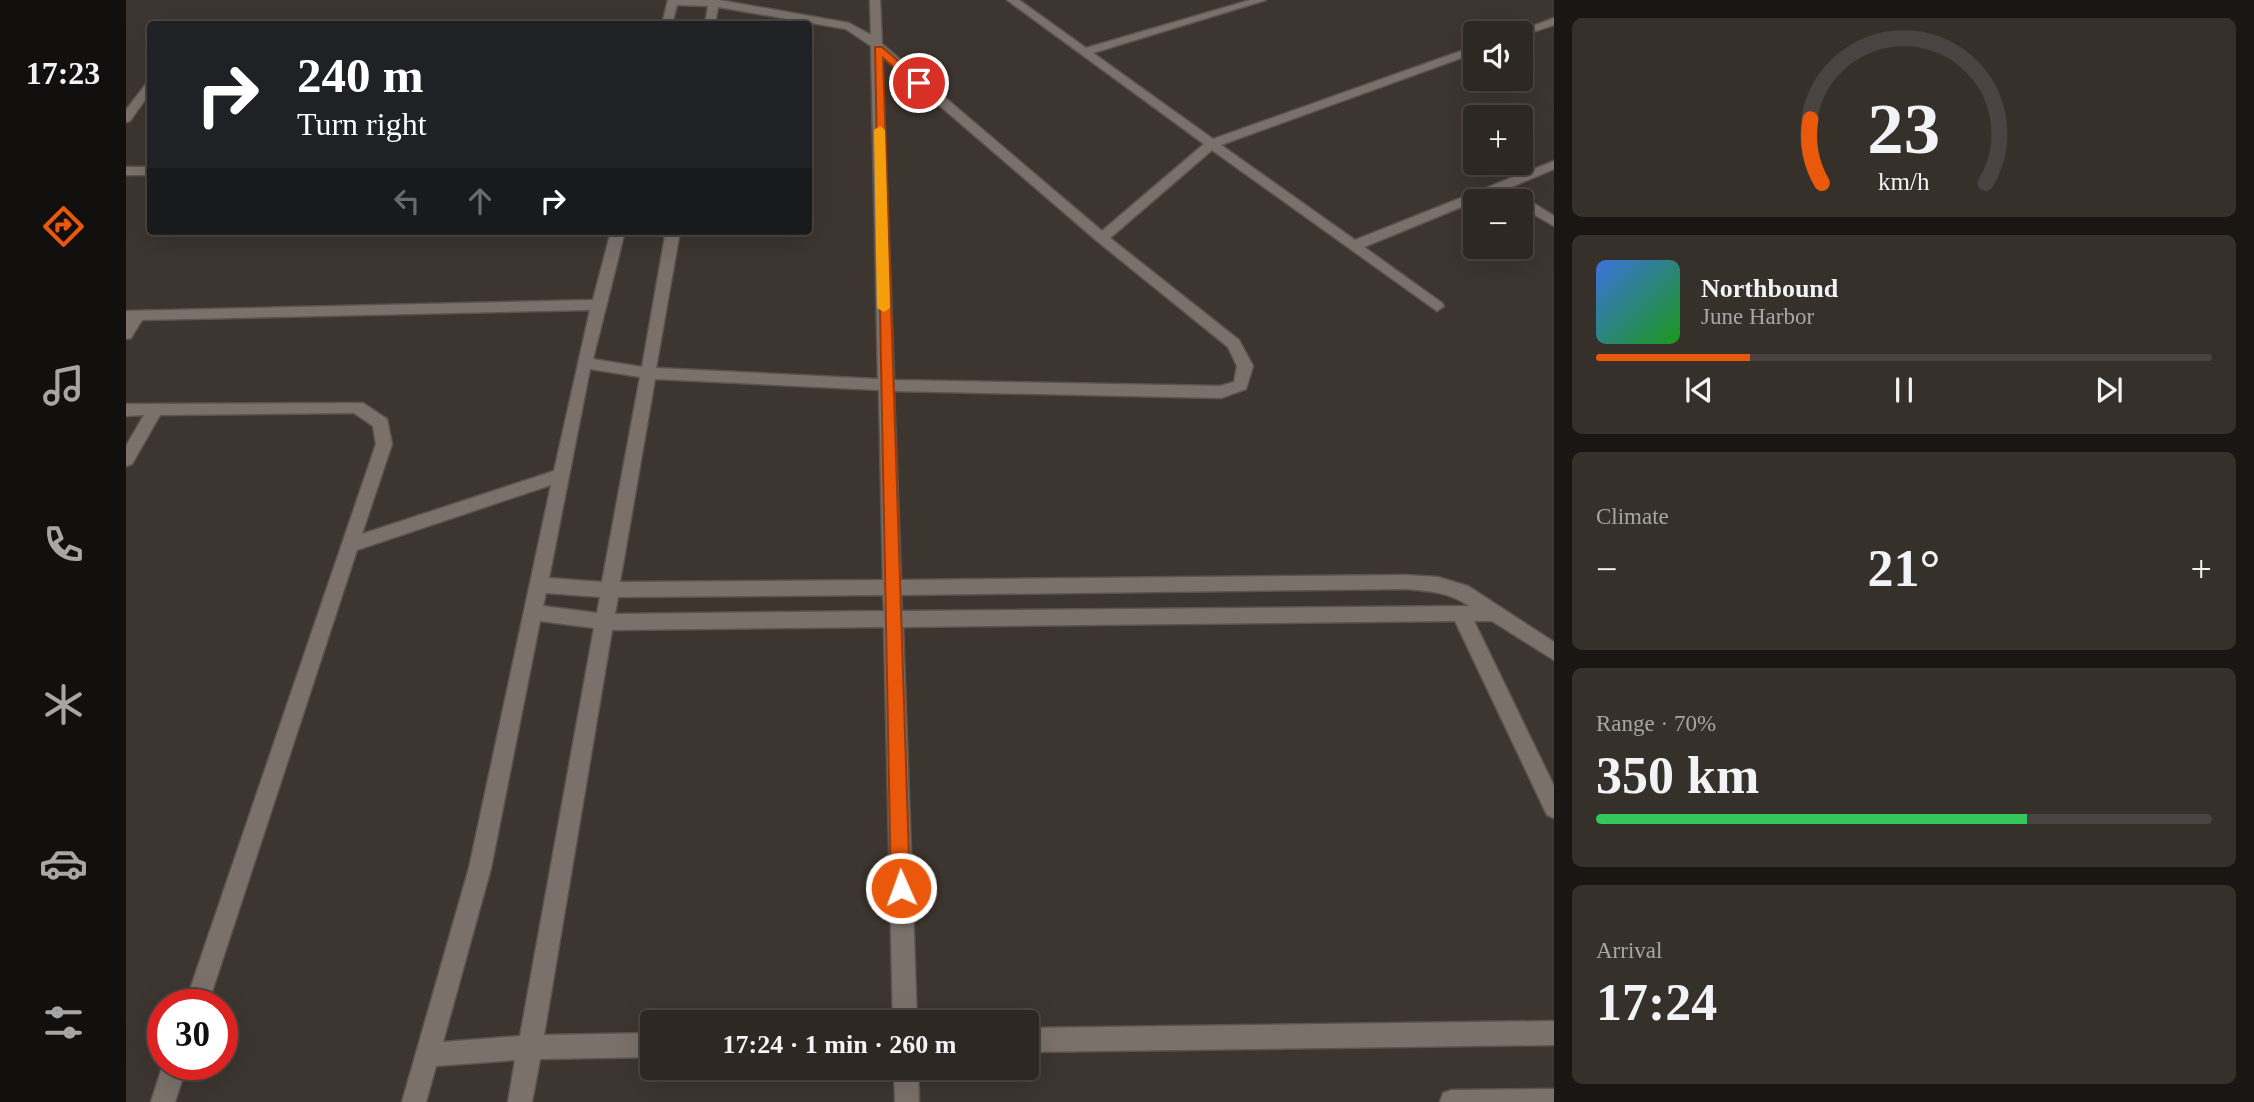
<!DOCTYPE html>
<html lang="en">
<head>
<meta charset="utf-8">
<style>
  :root { --surface:#2e2823; --page:#36302b; --text:#f1f3f6; --muted:#a7a6a6; --line:#494441; --accent:#ea580c }
  body { margin:0; font-family:Georgia,serif; background:var(--page); color:var(--text); height:100vh; display:flex; flex-direction:column; font-size:26px; white-space:nowrap }
  * { box-sizing:border-box; margin:0 }
  p { font-size:23px; color:var(--muted) }
  .icon { flex:none; width:38px; height:38px; fill:none; stroke:currentColor; stroke-width:2; stroke-linecap:round; stroke-linejoin:round }
  .map { position:relative; flex:1; overflow:hidden }
  .panel { display:flex; flex-direction:column; gap:18px; padding:18px; background:#191613; width:700px }
  .panel>* { flex:none }
  .top-card { position:absolute; left:21px; top:21px; width:665px; height:214px; border-radius:7px; box-shadow:0 7px 28px #0002,0 0 0 2px var(--line); background:#202124; color:#fff; overflow:hidden }
  .buttons { position:absolute; left:1337px; top:21px; display:grid; gap:14px }
  .buttons a { display:grid; place-items:center; width:70px; height:70px; border-radius:7px; background:var(--surface); box-shadow:0 7px 28px #0002,0 0 0 2px var(--line); font-size:35px }
  .speed { position:absolute; left:21px; top:989px; display:flex; gap:14px; font-size:35px; font-weight:700; text-align:center }
  .speed>* { display:grid; place-content:center; width:91px; height:91px; border-radius:50%; background:var(--surface); box-shadow:0 7px 28px #0002,0 0 0 2px var(--line); line-height:1 }
  .speed .limit { border:10px solid #d22; background:#fff; color:#111 }
  .pin { position:absolute; display:grid; place-items:center; width:60px; height:60px; color:#fff; margin:-30px; border:4px solid #fff; border-radius:50%; box-shadow:0 2px 7px #0007 }
  .me { position:absolute; width:77px; margin:-38px; rotate:358deg; stroke-linejoin:round; filter:drop-shadow(0 0 5px #0008) }
  .turn { display:flex; align-items:center; gap:24px; height:147px; padding:0 35px; font-size:32px }
  .turn .icon { width:91px; height:91px; stroke-width:2.5 }
  .turn b { display:block; font-size:49px; line-height:60px }
  .lanes { display:flex; align-items:center; height:66px; padding:0 35px; background:#0003; justify-content:center; gap:35px; direction:ltr }
  .lanes .off { opacity:.35 }
  .big { font-size:52px; font-weight:700; line-height:1.1 }
  .panel .card { flex:1; display:flex; flex-direction:column; justify-content:center; gap:10px; min-width:0; padding:0 24px; border-radius:10px; background:var(--page) }
  .panel .dial { align-items:center; gap:0 }
  .dial svg { height:182px; overflow:visible; fill:none; stroke:var(--line); stroke-width:7; stroke-linecap:round; text-anchor:middle }
  .dial text { fill:var(--text); stroke:none }
  .song { display:flex; align-items:center; gap:21px }
  .cover { width:84px; height:84px; border-radius:10px; background:linear-gradient(135deg,hsl(220 70% 55%),hsl(120 70% 35%)) }
  .played { height:7px; border-radius:4px; background:linear-gradient(90deg,var(--accent) 25%,var(--line) 25%) }
  .keys { display:flex; justify-content:space-around; direction:ltr }
  .heat { display:flex; justify-content:space-between; align-items:center; font-size:38px; direction:ltr }
  .charge { height:10px; border-radius:5px; background:linear-gradient(90deg,#34c759 70%,var(--line) 0) }
  .trip { position:absolute; left:514px; top:1010px; width:399px; height:70px; border-radius:7px; background:var(--surface); box-shadow:0 7px 28px #0002,0 0 0 2px var(--line); font-weight:700; line-height:70px; text-align:center }
  main { display:flex; flex:1; min-height:0 }
  .dock { display:flex; flex-direction:column; width:126px; justify-content:space-around; align-items:center; background:#12100e; color:var(--muted) }
  .dock .icon { width:49px; height:49px }
  .dock .on { color:var(--accent) }
  .dock b { font-size:32px; color:var(--text) }
  .map>svg:first-child { display:block }
  .lines { fill:none; stroke-linecap:round; stroke-linejoin:round }
  .minor-casing { stroke:#5a534e; stroke-width:3 }
  .minor { fill:#7a716a; fill-rule:evenodd }
  .route { fill:#ea580c; stroke:#983908; stroke-width:2 }
  .slow { fill:#f59e0b }
</style>
</head>
<body>
<main>
<nav class="dock">
<b>17:23</b>
<svg class="icon on" aria-label="directions" viewBox="0 0 24 24"><path d="M12 3l9 9-9 9-9-9zM9 14v-3h6M13 9l2 2-2 2"/></svg>
<svg class="icon" aria-label="music" viewBox="0 0 24 24"><path d="M9 18V5l10-2v13"/><circle cx="6" cy="18" r="3"/><circle cx="16" cy="16" r="3"/></svg>
<svg class="icon" aria-label="phone" viewBox="0 0 24 24"><path d="M5 4h4l2 5-3 2q2 4 5 5l2-3 5 2v4C11 20 4 13 5 4z"/></svg>
<svg class="icon" aria-label="climate" viewBox="0 0 24 24"><path d="M12 3v18M4 7l16 10M4 17L20 7"/></svg>
<svg class="icon" aria-label="car" viewBox="0 0 24 24"><path d="M5 17H2v-5l4-1 3-4h7l3 4 3 1v5h-3M9 17h6M6 11h13"/><circle cx="7" cy="17" r="2"/><circle cx="17" cy="17" r="2"/></svg>
<svg class="icon" aria-label="filters" viewBox="0 0 24 24"><path d="M4 7h16M4 17h16"/><circle cx="9" cy="7" r="2"/><circle cx="15" cy="17" r="2"/></svg>
</nav>
<div class="map">
<svg width="1428" height="1102" viewBox="0 0 1428 1102">
  <rect width="100%" height="100%" fill="#3d352f"/>
  <g class="lines">
    <defs>
      <path id="minor" d="M542 0H593L723 23 745 35 744 0H754L756 44 976 231 1078 144 881 0H893L960 48 1124 0H1140L967 53 1087 139 1349 46V53L1095 145 1229 240 1428 161V169L1383 188 1428 216V226L1395 207V201H1386L1372 192 1238 247 1316 303 1318 306 1311 311 1086 150 984 238 1113 340 1127 366 1120 389 1095 398 768 391 775 580 1279 575 1312 577 1342 586 1428 642V660L1366 621H1348L1428 786V818L1421 815 1329 621 777 627 791 1022H767L758 627 486 630 418 1035 527 1033V1057L414 1059 406 1102H382L389 1060 310 1066 300 1102H276L343 868 425 485 231 550 82 1004H59L250 444 247 426 228 413 34 415 6 464 0 466V446L18 415 0 416V404L237 403 261 419 266 444 236 534 428 471 464 310 16 320 5 338 0 339V311L467 300 485 231H499L467 359 516 367 540 231H554L530 368 752 379 745 46 720 29 592 7 589 24H579L582 6 551 5 546 24H536ZM756 56 971 241 1102 347 1111 366 1108 382 1094 386 768 380ZM464 369 514 377 476 582 423 578ZM529 379 753 390 757 580 494 582ZM1279 589C1303 591 1323 592 1343 606L776 611 775 595ZM420 593 474 597 471 613 417 606ZM757 595 758 611 489 614 492 597ZM414 621 468 628 394 1036 317 1042 365 868Z
        M1428 18V25L1395 36V33H1388Z
        M24 83V93L4 121 0 122V110L20 84Z
        M0 167H24V175H0Z
        M1428 1021V1045L901 1052V1028Z
        M37 1064H61L49 1102H25Z
        M768 1068H792L793 1102H769Z
        M1428 1089V1102H1314L1317 1093 1326 1090Z"/>
    </defs>
    <use href="#minor" class="minor-casing"/>
    <use href="#minor" class="minor"/>
  </g>
  <path class="route" d="M749 47H756L798 83 789 85 757 58 784 888 782 895 775 898 768 895 765 888Z"/>
  <path class="slow" d="M754 126 759 130 764 308 758 312 751 308 748 130Z"/>
</svg>
<div class="buttons">
<a><svg class="icon" aria-label="sound" viewBox="0 0 24 24"><path d="M4 9h4l5-4v14l-5-4H4zM17 9q2 3 0 6"/></svg></a>
<a>+</a>
<a>−</a>
</div>
<div class="speed"><div class="limit">30</div></div>
<div class="pin" style="left:793px;top:83px;background:#d93025"><svg class="icon" aria-label="arrive" viewBox="0 0 24 24"><path d="M6 21V4h12l-3 4 3 4H6"/></svg></div>
<svg class="me" style="left:775px;top:888px" viewBox="-20 -20 40 40"><circle r="17" fill="#ea580c" stroke="#fff" stroke-width="3"/><path d="M0-11L8 9 0 5-8 9z" fill="#fff"/></svg>
<div class="trip">17:24 · 1 min · 260 m</div>
<div class="top-card">
<div class="turn"><svg class="icon" aria-label="right" viewBox="0 0 24 24"><path d="M7 20v-9h11M14 6l5 5-5 5"/></svg><div><b>240 m</b>Turn right</div></div>
<div class="lanes"><svg class="icon off" aria-label="left" viewBox="0 0 24 24"><path d="M17 20v-9H6M10 6l-5 5 5 5"/></svg><svg class="icon off" aria-label="ahead" viewBox="0 0 24 24"><path d="M12 20V5M6 11l6-6 6 6"/></svg><svg class="icon" aria-label="right" viewBox="0 0 24 24"><path d="M7 20v-9h11M14 6l5 5-5 5"/></svg></div>
</div>
</div>
<section class="panel">
<div class="card dial"><svg viewBox="0 0 100 80">
<path d="M14 69A42 42 0 1 1 86 69"/>
<path d="M14 69A42 42 0 0 1 9 41" stroke="#ea580c"/>
<text x="50" y="56" font-size="32" font-weight="700">23</text>
<text x="50" y="72" font-size="11">km/h</text>
</svg></div>
<div class="card">
<div class="song"><i class="cover"></i><div><b>Northbound</b><p>June Harbor</p></div></div>
<div class="played"></div>
<div class="keys"><svg class="icon" aria-label="previous" viewBox="0 0 24 24"><path d="M18 5L8 12l10 7zM5 5v14"/></svg><svg class="icon" aria-label="pause" viewBox="0 0 24 24"><path d="M8 5v14M16 5v14"/></svg><svg class="icon" aria-label="next" viewBox="0 0 24 24"><path d="M6 5l10 7-10 7zM19 5v14"/></svg></div>
</div>
<div class="card"><p>Climate</p>
<div class="heat"><a>−</a><b class="big">21°</b><a>+</a></div>
</div>
<div class="card"><p>Range · 70%</p><b class="big">350 km</b><div class="charge"></div></div>
<div class="card"><p>Arrival</p><b class="big">17:24</b></div>
</section>
</main>
</body>
</html>
